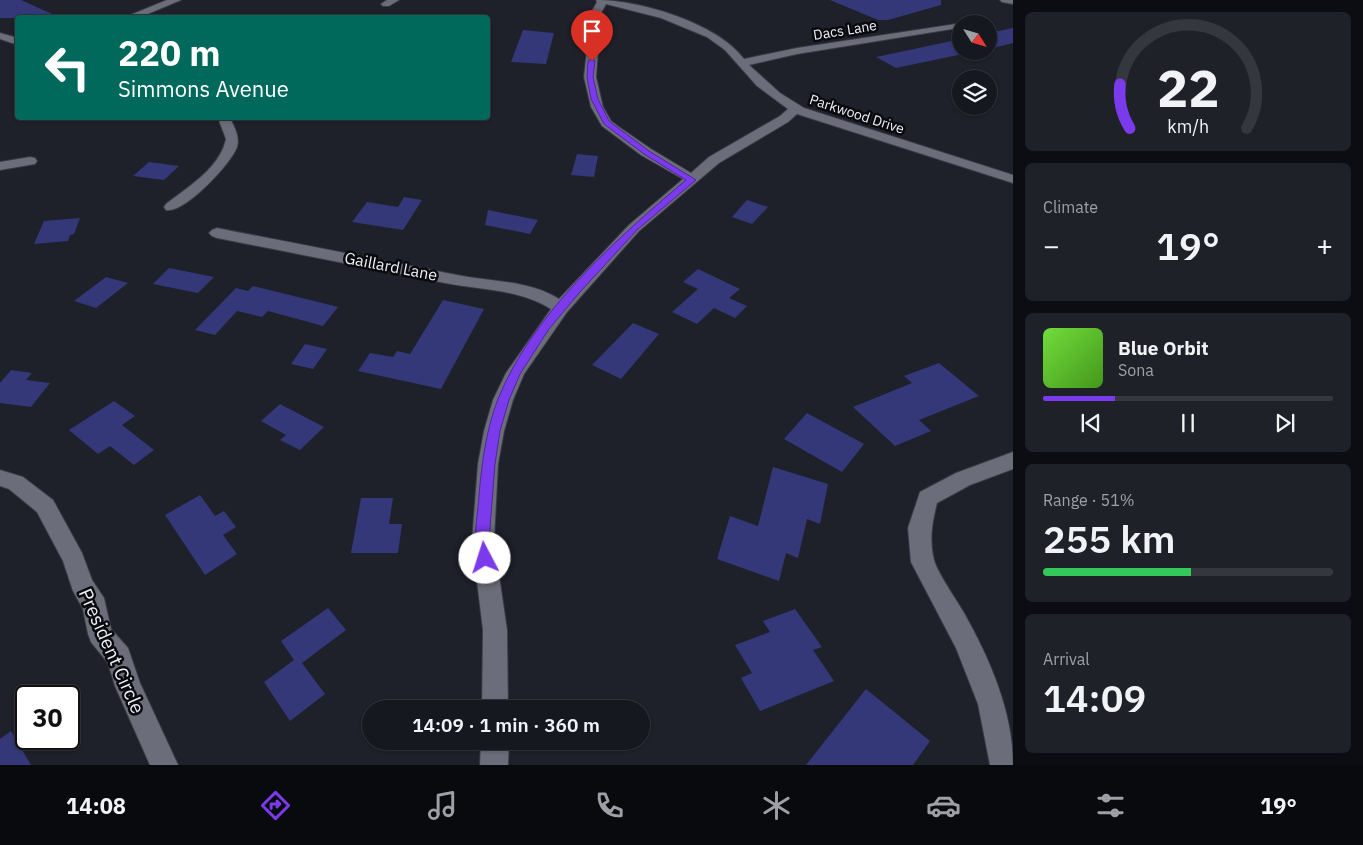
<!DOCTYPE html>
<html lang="en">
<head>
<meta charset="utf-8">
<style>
  :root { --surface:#161820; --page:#1f2129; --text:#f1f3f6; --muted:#9ea0a5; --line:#35373e; --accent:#7c3aed }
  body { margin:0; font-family:"IBM Plex Sans",sans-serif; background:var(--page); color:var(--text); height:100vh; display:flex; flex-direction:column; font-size:19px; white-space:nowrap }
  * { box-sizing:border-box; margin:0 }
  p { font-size:16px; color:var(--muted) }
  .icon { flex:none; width:28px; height:28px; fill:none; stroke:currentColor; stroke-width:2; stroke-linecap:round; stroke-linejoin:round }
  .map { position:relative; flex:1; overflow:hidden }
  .sheet { display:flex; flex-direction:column; gap:12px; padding:12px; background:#0c0d12; width:350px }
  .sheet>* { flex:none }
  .top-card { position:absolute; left:15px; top:15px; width:475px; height:105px; border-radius:5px; box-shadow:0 1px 4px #0004,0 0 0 1px var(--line); background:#00695c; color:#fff; overflow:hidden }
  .needle { width:32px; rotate:127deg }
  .buttons { position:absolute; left:952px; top:15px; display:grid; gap:10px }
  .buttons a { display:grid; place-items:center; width:45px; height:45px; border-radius:50%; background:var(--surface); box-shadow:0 1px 4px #0004,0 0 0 1px var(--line); font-size:25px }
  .speed { position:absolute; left:15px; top:685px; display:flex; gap:10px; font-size:25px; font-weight:700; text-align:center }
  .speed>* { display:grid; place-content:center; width:65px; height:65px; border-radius:50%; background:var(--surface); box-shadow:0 1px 4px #0004,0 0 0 1px var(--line); line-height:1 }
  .speed .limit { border:2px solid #111; border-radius:8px; background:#fff; color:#111 }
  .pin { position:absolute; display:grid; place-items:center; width:42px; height:42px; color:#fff; margin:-51px -21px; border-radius:50% 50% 50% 0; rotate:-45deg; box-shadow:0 0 5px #0007 }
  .pin .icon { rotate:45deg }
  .me { position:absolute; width:55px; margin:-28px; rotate:355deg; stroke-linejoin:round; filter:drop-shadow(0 0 4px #0008) }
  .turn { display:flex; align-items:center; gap:18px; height:105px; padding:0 20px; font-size:22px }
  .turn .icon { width:65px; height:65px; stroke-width:2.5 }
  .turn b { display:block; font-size:35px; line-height:42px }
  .big { font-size:38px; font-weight:600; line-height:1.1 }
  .sheet .tile { flex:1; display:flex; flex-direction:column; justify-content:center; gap:8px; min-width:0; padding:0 18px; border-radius:8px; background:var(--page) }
  .sheet .dial { align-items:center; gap:0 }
  .dial svg { height:130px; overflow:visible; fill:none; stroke:var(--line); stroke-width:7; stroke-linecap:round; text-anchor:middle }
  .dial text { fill:var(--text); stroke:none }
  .song { display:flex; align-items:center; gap:15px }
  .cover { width:60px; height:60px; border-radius:8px; background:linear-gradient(135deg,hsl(100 70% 55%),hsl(100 70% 35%)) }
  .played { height:5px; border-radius:2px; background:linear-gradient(90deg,var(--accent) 25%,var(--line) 25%) }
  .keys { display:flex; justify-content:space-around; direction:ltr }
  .heat { display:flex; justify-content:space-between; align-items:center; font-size:28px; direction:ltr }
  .charge { height:8px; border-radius:4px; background:linear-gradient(90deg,#34c759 51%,var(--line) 0) }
  .trip { position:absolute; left:362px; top:700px; width:288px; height:50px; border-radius:25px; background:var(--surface); box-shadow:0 1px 4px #0004,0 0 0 1px var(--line); font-weight:600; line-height:50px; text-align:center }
  .menu { display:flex; height:80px; justify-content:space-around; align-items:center; background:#090a0d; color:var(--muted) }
  .menu .icon { width:35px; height:35px }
  .menu .active { color:var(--accent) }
  .menu b { font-size:22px; color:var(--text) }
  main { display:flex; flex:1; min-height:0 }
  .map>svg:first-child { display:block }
  .building { fill:#343879 }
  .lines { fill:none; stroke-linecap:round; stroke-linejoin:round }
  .street-casing { stroke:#3a3b44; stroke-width:2 }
  .street { fill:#6b6d7a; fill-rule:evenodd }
  .route { fill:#7c3aed; stroke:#51269a }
  .labels { text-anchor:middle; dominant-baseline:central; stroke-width:5; stroke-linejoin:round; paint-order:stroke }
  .far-street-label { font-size:14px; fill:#edeef6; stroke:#090a0e }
  .street-label { font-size:16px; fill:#edeef6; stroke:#090a0e }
  .near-street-label { font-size:19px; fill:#edeef6; stroke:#090a0e }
</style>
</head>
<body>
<main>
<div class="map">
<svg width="1013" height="765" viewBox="0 0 1013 765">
  <rect width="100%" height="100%" fill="#1e202a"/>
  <path class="building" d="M0 0H21L61 18H0Z
    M830 0H941V5L888 20H878Z
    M1013 28V43L989 49V33Z
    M523 30 554 33 546 64 511 62Z
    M961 39V51H977L896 68 876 57Z
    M577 154 598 156 594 177 571 175Z
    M149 162 179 166 164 180 133 176Z
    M404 197 422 200 403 230 352 222 367 202 398 207Z
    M747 200 768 207 752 224 732 217Z
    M488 210 538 220 530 234 485 225Z
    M80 218 74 234 70 235 68 241 34 244 44 221Z
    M169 268 214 277 198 293 153 284Z
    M698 269 740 289 729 298 747 306 735 318 714 308 697 324 672 312 698 289 683 282Z
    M106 277 128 283 96 308 74 301Z
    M253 286 306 299 338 307 323 326 268 311 262 317 237 311 215 335 195 330 236 288 248 291Z
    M443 300 484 309 441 389 358 371 370 353 393 357 397 351 410 354Z
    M633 323 659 334 621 379 592 365Z
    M305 344 327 349 313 369 291 364Z
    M939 363 979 396 919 420 931 431 895 446 853 407 912 383 904 376Z
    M11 370 32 373 26 380 50 383 31 407 0 403V383Z
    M114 401 135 416 122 425 154 450 134 465 110 446 98 454 69 430Z
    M280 404 324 427 300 450 280 440 286 435 261 421Z
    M807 413 864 444 842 472 784 439Z
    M773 467 828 484 820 524 807 519 798 558 786 553 779 581 717 559 730 516 758 526Z
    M200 495 215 516 224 511 236 527 223 535 237 554 205 575 165 515Z
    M361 498H393L389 524H402L398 553H351Z
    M328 608 346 630 302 663 325 694 290 721 264 682 294 660 281 641Z
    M795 609 822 647 813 650 834 681 760 711 741 678 752 673 735 645 770 632 763 621Z
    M866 689 930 741 913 765H806Z
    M11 731 31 765H0V739Z"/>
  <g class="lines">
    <defs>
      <path id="street" d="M167 0H181L138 18H123Z
        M387 0H399L389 6H383L381 4Z
        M596 0C640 0 717 23 744 59L797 48 956 24V28L952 29 797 54 749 65 780 93 804 108 1013 175V183L797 114 788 122 719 163 639 231 567 312 524 374 513 400 504 431 498 464 494 541 507 630 508 709H482L483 630 472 541 478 464 484 431 493 400 506 373 551 309C519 289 481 290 445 283 369 268 293 253 217 238L212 236 209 233 212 230 217 228C297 244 377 259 457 275 491 282 529 280 559 299L629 225 683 179 641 155 602 126 591 107 584 77 591 13 597 2ZM606 4 661 18 707 37 725 50 757 86 788 109 780 116 709 157 691 173 651 149 619 127 611 121 603 107 596 77 601 13Z
        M1000 0H1013V4L1002 2Z
        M0 33 18 38V45L0 39Z
        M218 118H230C234 127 240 136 237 147 231 164 184 214 166 210L164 207 166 204C188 187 220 168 226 139Z
        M30 157 35 158 37 161 35 164 0 170V162Z
        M1013 452V469L970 485 937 503C932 523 929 540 934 560 938 574 956 599 964 613 990 659 1013 712 1013 765H990L978 704 956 648 911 562 908 528 920 492 956 473Z
        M0 470 23 477 53 500 82 553 92 580 104 598 111 629 128 648 140 683 178 765H150L115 686 108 663 91 642 88 634 83 609 73 591 63 561 37 512 9 489 0 486Z
        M481 741H509L508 765H480Z"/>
    </defs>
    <use href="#street" class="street-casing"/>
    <use href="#street" class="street"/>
  </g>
  <path class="route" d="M592 59 595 61 593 77 598 99 609 121 649 151 696 180 637 230 580 292 549 329 520 374 509 400 500 431 495 464 489 540 492 558 490 563 485 564 480 563C471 543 478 516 479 495 482 462 486 430 498 399 532 314 617 238 686 180L644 154 604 124 591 99 587 77 588 61Z"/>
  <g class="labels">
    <g class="far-street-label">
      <text transform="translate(845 30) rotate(-9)">Dacs Lane</text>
      <text transform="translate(857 114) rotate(18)">Parkwood Drive</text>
    </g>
    <g class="street-label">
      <text transform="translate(391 266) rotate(11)">Gaillard Lane</text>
    </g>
    <g class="near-street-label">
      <text transform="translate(112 651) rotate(66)">President Circle</text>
    </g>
  </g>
</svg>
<div class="buttons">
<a><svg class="needle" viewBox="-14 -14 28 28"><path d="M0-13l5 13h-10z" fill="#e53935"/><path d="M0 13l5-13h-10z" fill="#9ea0a5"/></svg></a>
<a><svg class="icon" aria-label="layers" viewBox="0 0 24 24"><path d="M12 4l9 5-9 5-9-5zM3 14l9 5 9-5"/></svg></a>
</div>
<div class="speed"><div class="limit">30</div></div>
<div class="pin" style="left:592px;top:61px;background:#d93025"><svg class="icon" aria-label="arrive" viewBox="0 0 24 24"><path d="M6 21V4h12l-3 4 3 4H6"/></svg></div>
<svg class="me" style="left:485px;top:558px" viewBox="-20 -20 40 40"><circle r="19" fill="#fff"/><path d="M0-13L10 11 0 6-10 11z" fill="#7c3aed"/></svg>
<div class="trip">14:09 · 1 min · 360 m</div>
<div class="top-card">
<div class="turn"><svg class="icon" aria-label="left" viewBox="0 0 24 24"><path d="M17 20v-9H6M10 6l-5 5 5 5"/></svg><div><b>220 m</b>Simmons Avenue</div></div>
</div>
</div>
<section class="sheet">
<div class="tile dial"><svg viewBox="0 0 100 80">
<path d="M14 69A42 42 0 1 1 86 69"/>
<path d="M14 69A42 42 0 0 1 8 42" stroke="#7c3aed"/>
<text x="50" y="56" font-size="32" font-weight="700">22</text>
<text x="50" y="72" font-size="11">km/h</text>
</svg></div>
<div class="tile"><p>Climate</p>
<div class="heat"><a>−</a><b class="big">19°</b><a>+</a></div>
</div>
<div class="tile">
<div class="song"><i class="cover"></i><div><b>Blue Orbit</b><p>Sona</p></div></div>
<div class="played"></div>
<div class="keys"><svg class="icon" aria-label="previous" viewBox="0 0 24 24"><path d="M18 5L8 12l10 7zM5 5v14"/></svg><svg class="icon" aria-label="pause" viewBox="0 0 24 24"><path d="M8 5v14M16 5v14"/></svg><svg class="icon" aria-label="next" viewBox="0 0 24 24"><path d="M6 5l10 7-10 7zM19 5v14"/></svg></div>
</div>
<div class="tile"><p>Range · 51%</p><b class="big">255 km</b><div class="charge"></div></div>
<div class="tile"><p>Arrival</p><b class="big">14:09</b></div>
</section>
</main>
<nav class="menu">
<b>14:08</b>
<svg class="icon active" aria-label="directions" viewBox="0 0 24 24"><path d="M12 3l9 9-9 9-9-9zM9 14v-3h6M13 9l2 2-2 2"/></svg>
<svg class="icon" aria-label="music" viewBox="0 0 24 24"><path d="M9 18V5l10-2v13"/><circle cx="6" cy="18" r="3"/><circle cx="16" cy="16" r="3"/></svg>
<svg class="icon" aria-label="phone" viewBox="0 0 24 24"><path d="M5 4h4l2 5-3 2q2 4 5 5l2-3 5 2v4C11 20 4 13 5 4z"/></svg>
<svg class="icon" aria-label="climate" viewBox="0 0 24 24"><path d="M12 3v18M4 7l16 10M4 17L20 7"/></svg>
<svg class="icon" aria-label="car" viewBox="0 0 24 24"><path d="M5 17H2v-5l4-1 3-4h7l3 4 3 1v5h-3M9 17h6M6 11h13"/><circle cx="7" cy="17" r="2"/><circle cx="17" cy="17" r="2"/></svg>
<svg class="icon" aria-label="filters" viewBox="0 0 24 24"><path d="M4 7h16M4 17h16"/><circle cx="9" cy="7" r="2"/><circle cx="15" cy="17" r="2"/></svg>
<b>19°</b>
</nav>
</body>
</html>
